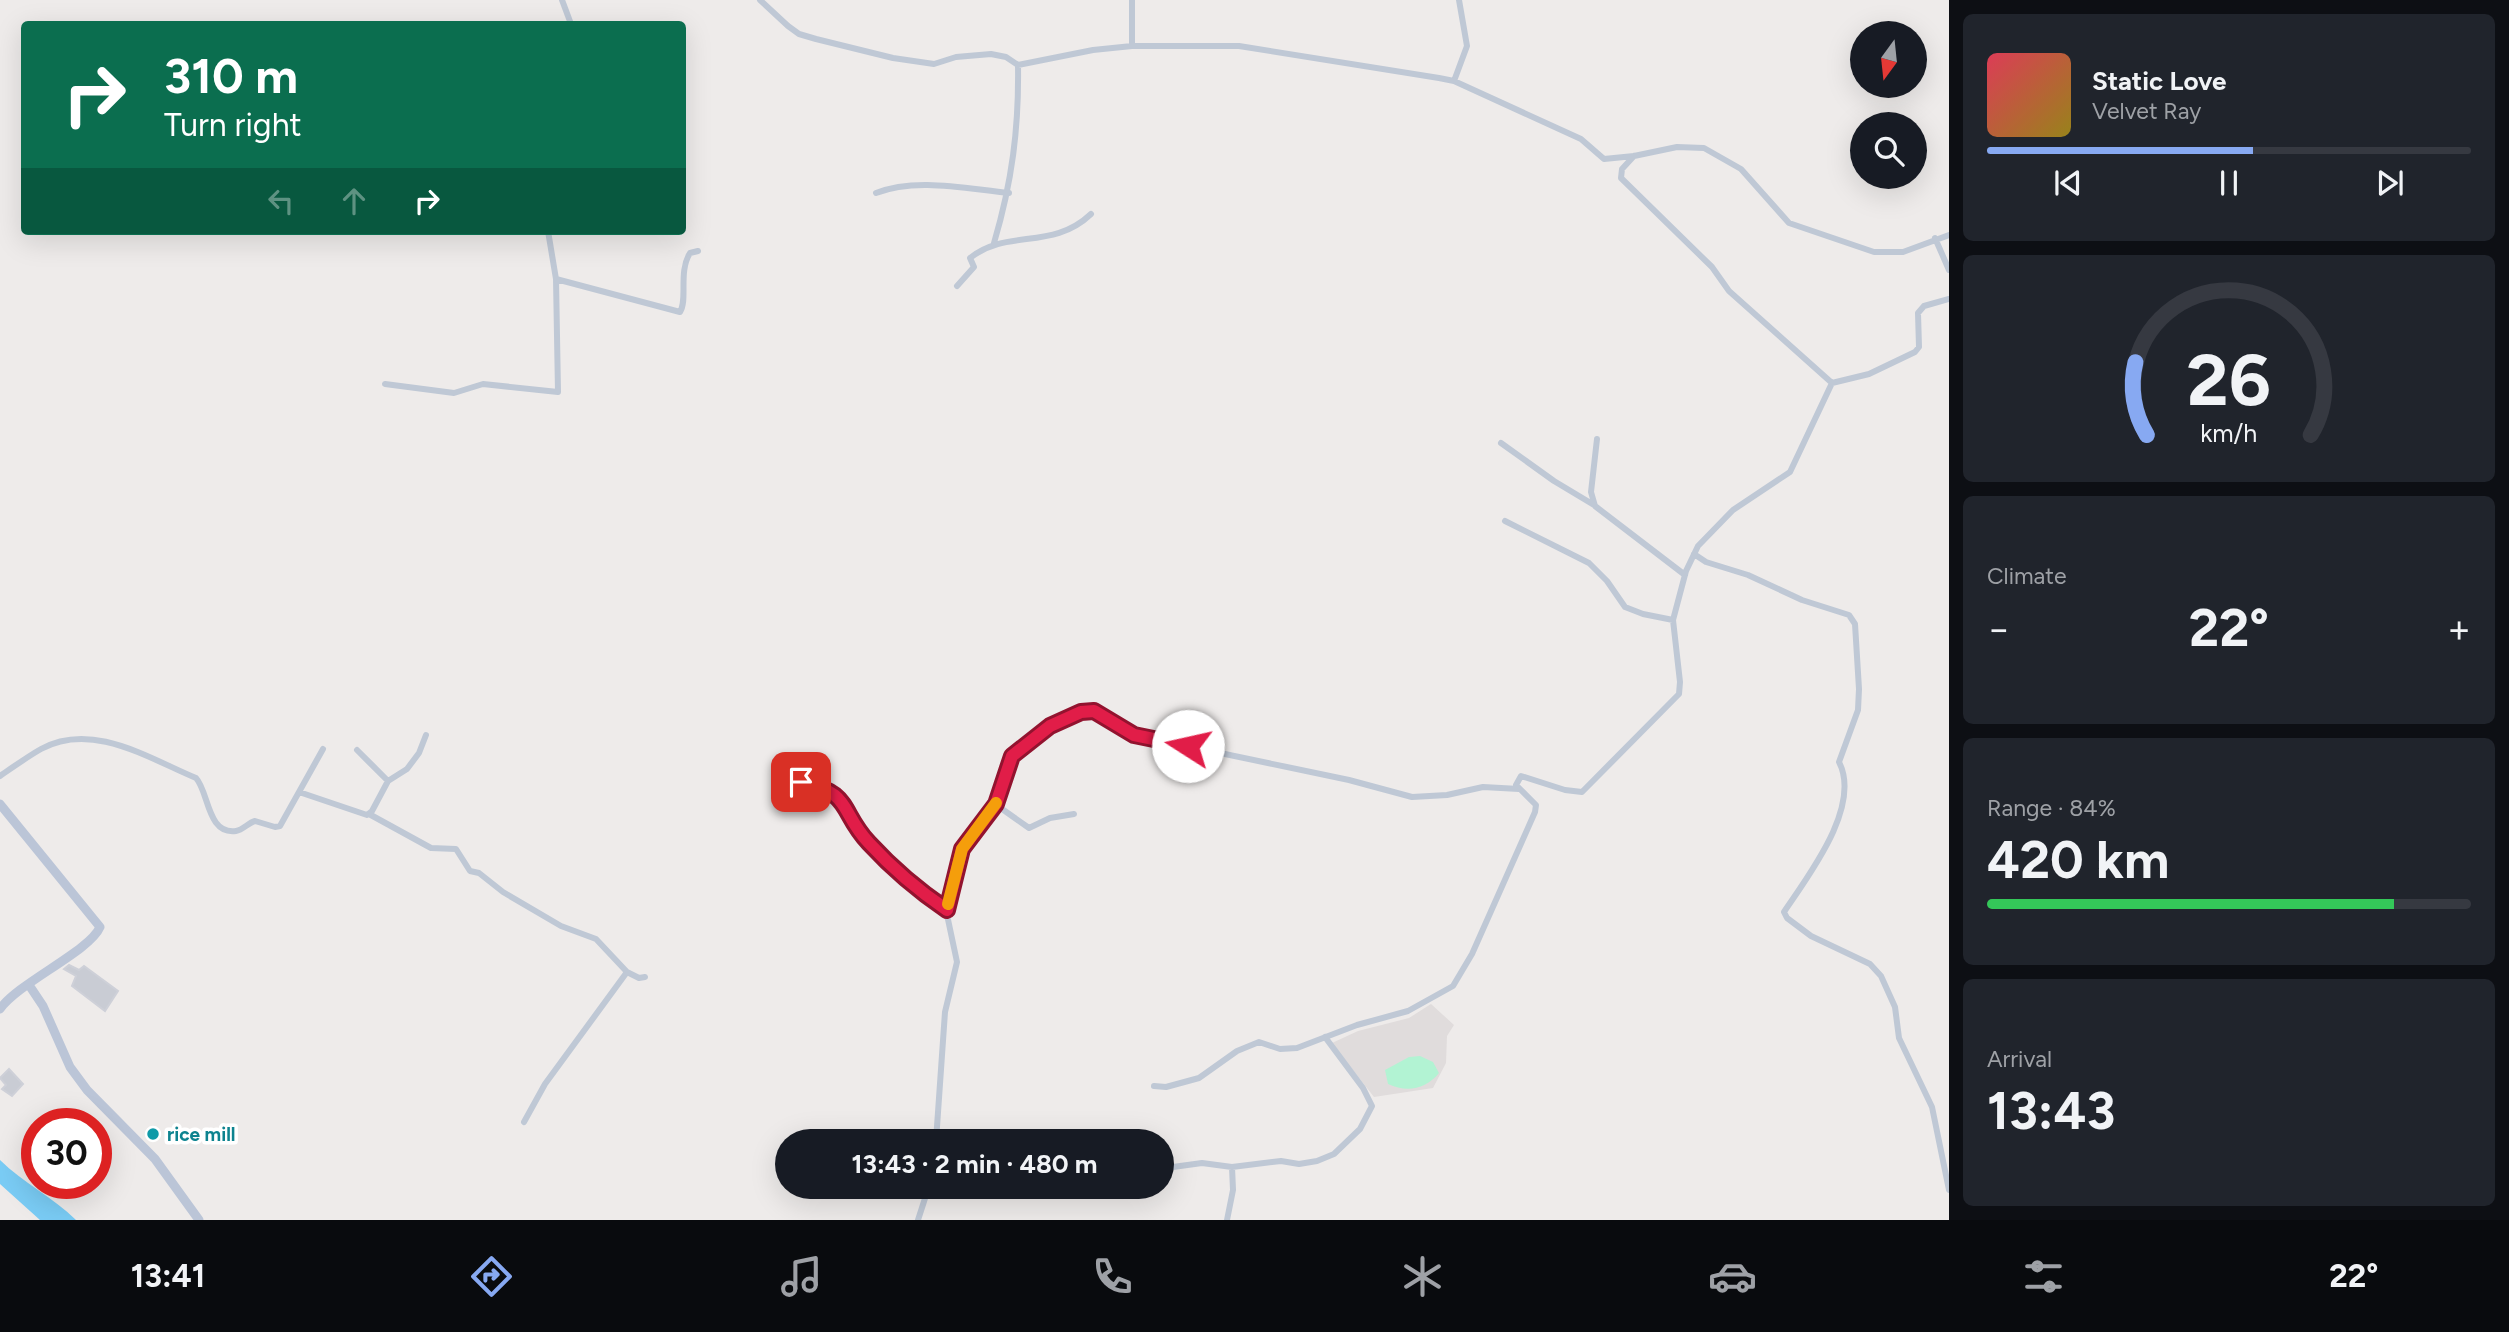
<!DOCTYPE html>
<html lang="en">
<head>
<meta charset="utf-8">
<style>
  :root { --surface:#171b24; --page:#20242c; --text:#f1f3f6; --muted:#9ea1a6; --line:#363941; --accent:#87a9f2 }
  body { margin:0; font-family:Figtree,sans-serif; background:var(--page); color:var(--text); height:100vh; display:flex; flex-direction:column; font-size:26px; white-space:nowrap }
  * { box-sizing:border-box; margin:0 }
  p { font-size:23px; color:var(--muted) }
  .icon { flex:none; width:38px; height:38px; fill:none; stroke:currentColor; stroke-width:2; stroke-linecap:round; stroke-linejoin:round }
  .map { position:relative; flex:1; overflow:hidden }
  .side { display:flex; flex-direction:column; gap:14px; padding:14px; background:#0d0f14; width:560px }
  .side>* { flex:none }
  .banner { position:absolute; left:21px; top:21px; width:665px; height:214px; border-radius:7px; box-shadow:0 7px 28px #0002; background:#0b6e4f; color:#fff; overflow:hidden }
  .needle { width:46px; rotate:195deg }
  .fabs { position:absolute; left:1850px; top:21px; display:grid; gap:14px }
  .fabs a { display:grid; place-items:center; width:77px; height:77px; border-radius:50%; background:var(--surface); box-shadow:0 7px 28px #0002; font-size:35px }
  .speed { position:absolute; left:21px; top:1108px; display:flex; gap:14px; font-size:35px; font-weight:700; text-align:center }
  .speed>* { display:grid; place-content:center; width:91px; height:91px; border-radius:50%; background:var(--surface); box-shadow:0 7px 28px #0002; line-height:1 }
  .speed .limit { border:10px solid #d22; background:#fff; color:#111 }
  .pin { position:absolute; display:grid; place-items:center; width:60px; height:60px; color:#fff; margin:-30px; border-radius:14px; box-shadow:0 4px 10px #0006 }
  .me { position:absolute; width:77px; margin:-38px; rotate:280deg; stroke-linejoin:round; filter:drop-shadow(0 0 5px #0008) }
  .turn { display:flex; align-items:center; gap:24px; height:147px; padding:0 28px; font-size:32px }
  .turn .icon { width:91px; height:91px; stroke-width:2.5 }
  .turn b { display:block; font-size:49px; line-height:60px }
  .lanes { display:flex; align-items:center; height:66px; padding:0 28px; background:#0003; justify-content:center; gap:35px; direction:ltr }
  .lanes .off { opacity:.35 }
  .big { font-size:52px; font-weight:700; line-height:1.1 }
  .side .tile { flex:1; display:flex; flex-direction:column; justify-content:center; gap:10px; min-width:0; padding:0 24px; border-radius:10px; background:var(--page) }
  .side .dial { align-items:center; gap:0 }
  .dial svg { height:182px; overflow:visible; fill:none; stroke:var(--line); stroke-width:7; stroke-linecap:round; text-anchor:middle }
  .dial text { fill:var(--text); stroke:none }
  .song { display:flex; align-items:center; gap:21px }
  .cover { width:84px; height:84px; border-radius:10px; background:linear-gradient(135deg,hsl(350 70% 55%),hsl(50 70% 35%)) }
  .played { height:7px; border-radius:4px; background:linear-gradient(90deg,var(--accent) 55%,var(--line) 55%) }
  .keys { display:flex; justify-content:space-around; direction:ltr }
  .heat { display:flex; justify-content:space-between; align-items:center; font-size:38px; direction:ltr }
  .charge { height:10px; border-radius:5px; background:linear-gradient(90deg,#34c759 84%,var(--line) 0) }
  .trip { position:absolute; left:775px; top:1129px; width:399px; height:70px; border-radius:35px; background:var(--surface); box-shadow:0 7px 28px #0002; font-weight:700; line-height:70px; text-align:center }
  .menu { display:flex; height:112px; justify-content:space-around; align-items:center; background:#090b0e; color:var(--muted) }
  .menu .icon { width:49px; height:49px }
  .menu .selected { color:var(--accent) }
  .menu b { font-size:32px; color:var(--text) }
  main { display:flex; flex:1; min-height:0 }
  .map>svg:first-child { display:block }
  .education { fill:#e0dcdc }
  .green { fill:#b2f3d3 }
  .water { fill:#7accf5 }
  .building { fill:#c9ccd4; stroke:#ced0d8; stroke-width:2 }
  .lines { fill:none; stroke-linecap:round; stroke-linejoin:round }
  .street { stroke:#bfc8d5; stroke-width:6 }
  .secondary { stroke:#bbc5d7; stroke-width:9 }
  .route-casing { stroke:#92132f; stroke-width:18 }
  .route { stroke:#e11d48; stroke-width:12 }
  .slow { stroke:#f59e0b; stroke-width:12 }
  .culture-dot { fill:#0f9aa8; stroke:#fff; stroke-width:2.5 }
  .labels { text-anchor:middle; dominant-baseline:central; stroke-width:7; stroke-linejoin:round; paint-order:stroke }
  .culture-label { font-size:19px; font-weight:bold; fill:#0d838f; stroke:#fff; text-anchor:start }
</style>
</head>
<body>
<main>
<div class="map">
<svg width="1949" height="1220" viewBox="0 0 1949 1220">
  <rect width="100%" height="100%" fill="#eeebea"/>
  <path class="education" d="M1431 1004 1454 1025 1447 1036 1446 1063 1433 1088 1374 1097 1332 1043 1358 1031 1409 1018Z"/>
  <path class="green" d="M1420 1056 1433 1062 1439 1073C1426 1089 1407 1093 1388 1084L1385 1070 1409 1057Z"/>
  <path class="water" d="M0 1160C23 1183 53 1197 76 1220H40L0 1184Z"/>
  <path class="building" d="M69 965 79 970 84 966 118 991 105 1011 72 986 76 976 64 969Z
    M9 1069 23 1084 12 1096 2 1089 6 1085 0 1078Z"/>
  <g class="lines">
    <path class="street" d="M562 0 571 24
      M760 0 788 26 799 34 816 39 893 58 934 64 956 57 991 54 1006 57 1018 65 1093 50 1132 46H1239L1439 78 1454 81 1581 139 1604 159 1634 156 1677 147 1704 148 1741 169 1789 223 1874 252H1903L1949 235
      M1132 46V0
      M1454 81 1467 46 1459 0
      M1634 156 1622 169 1621 178 1712 267 1729 291 1832 383
      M876 193C916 177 967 189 1009 193
      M1935 238 1949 270
      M994 243C1012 182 1019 128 1018 65
      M556 279 680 312C688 300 678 272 690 253L698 251
      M957 286 974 267 970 258C1008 228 1052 251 1091 214
      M385 384 454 393 483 384 558 392 556 279 548 231
      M1597 439 1591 492 1595 506 1685 575
      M1501 443 1554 481 1594 505
      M1505 521 1589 563 1607 581 1625 607 1643 614 1673 620
      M1694 554 1706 562 1748 575 1802 600 1849 615 1855 624 1859 689 1858 710 1839 762C1862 807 1808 876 1784 912L1787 918 1811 936 1870 964 1881 976 1895 1007 1899 1038 1932 1107 1949 1190
      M357 750 388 781
      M0 776C13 767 27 757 41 749 92 721 148 758 196 778 209 792 207 835 236 831 243 830 248 823 255 821L275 827 280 826 323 749
      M801 782C853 793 839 811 869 843 892 868 919 891 946 910
      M299 792 367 815 372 811 388 781 407 769 419 753 426 735
      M995 804 1029 828 1050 818 1074 814
      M369 814 431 848 456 849 470 871 479 873 503 892 561 926 596 939 627 972 639 978 645 977
      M1154 1086 1166 1087 1199 1078 1237 1051 1259 1042 1280 1049 1297 1048 1357 1025 1408 1011 1453 986 1472 954 1535 812 1536 805 1516 785 1521 776 1565 790 1582 792 1679 694 1680 682 1673 620 1686 571 1698 546 1733 510 1790 472 1832 383 1869 374 1915 352 1919 347 1918 313 1924 306 1949 299
      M524 1122 545 1084 627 972
      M936 1141 945 1012 957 962 946 910 962 849 995 804 1012 756 1050 726 1081 712 1094 711 1134 735 1349 780 1412 797 1447 795 1483 787 1519 789
      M1173 1167 1202 1163 1232 1167 1281 1161 1299 1164 1317 1161 1334 1154 1360 1129 1372 1106 1363 1088 1325 1037
      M918 1220 929 1186
      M1227 1220 1233 1190 1232 1167"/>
    <path class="secondary" d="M0 804 100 927C90 951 18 983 0 1009
      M29 985 43 1006 70 1067 87 1090 155 1159 199 1220"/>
  </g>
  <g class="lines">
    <defs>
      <path id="route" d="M801 782C853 793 839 811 869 843 892 868 919 891 947 910L962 849 996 804 1012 756 1050 726 1081 712 1094 711 1134 735 1188 746"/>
    </defs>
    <use href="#route" class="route-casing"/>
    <use href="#route" class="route"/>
    <path class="slow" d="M948 904 962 849 996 803"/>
  </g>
  <circle class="culture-dot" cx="153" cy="1134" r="7"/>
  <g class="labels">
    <g class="culture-label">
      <text x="167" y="1134">rice mill</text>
    </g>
  </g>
</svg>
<div class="fabs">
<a><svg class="needle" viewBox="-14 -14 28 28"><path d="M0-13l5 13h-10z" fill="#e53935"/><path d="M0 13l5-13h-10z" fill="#9ea1a6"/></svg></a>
<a><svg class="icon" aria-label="search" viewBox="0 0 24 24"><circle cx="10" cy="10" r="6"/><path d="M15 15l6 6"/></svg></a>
</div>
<div class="speed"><div class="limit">30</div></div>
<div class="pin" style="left:801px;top:782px;background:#d93025"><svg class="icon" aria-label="arrive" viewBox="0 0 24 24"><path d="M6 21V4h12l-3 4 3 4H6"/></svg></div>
<svg class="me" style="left:1188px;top:746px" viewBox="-20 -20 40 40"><circle r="19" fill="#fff"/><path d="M0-13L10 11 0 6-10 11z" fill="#e11d48"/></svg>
<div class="trip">13:43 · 2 min · 480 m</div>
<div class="banner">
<div class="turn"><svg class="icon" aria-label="right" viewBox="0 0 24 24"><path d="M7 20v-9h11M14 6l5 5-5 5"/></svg><div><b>310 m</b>Turn right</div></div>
<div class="lanes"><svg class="icon off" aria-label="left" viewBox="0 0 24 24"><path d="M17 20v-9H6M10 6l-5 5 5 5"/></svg><svg class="icon off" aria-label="ahead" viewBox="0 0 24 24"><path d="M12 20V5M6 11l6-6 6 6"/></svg><svg class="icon" aria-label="right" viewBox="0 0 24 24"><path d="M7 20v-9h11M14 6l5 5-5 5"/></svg></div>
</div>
</div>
<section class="side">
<div class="tile">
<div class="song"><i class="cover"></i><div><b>Static Love</b><p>Velvet Ray</p></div></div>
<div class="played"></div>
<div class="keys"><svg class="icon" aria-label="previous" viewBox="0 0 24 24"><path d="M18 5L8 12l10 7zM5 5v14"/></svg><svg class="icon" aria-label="pause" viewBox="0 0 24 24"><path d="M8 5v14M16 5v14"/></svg><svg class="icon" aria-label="next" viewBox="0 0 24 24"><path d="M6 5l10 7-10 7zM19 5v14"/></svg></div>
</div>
<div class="tile dial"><svg viewBox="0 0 100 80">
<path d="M14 69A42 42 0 1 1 86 69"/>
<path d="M14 69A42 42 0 0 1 9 37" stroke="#87a9f2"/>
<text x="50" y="56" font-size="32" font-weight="700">26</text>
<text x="50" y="72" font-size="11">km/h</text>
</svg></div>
<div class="tile"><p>Climate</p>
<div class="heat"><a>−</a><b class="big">22°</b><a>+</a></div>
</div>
<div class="tile"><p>Range · 84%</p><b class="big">420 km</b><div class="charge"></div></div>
<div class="tile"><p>Arrival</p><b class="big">13:43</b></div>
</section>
</main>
<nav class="menu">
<b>13:41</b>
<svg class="icon selected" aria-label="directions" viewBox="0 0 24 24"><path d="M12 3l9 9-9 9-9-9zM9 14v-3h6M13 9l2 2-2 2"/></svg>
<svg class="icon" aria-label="music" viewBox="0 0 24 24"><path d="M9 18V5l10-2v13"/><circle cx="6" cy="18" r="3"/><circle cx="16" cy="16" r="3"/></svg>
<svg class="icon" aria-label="phone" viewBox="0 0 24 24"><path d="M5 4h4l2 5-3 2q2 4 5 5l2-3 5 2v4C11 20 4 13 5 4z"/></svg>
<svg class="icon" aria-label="climate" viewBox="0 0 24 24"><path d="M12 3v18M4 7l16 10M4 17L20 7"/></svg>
<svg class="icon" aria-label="car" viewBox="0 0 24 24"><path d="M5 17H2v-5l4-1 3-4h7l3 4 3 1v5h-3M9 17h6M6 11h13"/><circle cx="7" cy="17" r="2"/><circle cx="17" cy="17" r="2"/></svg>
<svg class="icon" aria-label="filters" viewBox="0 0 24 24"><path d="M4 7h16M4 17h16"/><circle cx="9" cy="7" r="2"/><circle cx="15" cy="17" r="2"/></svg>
<b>22°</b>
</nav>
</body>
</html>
